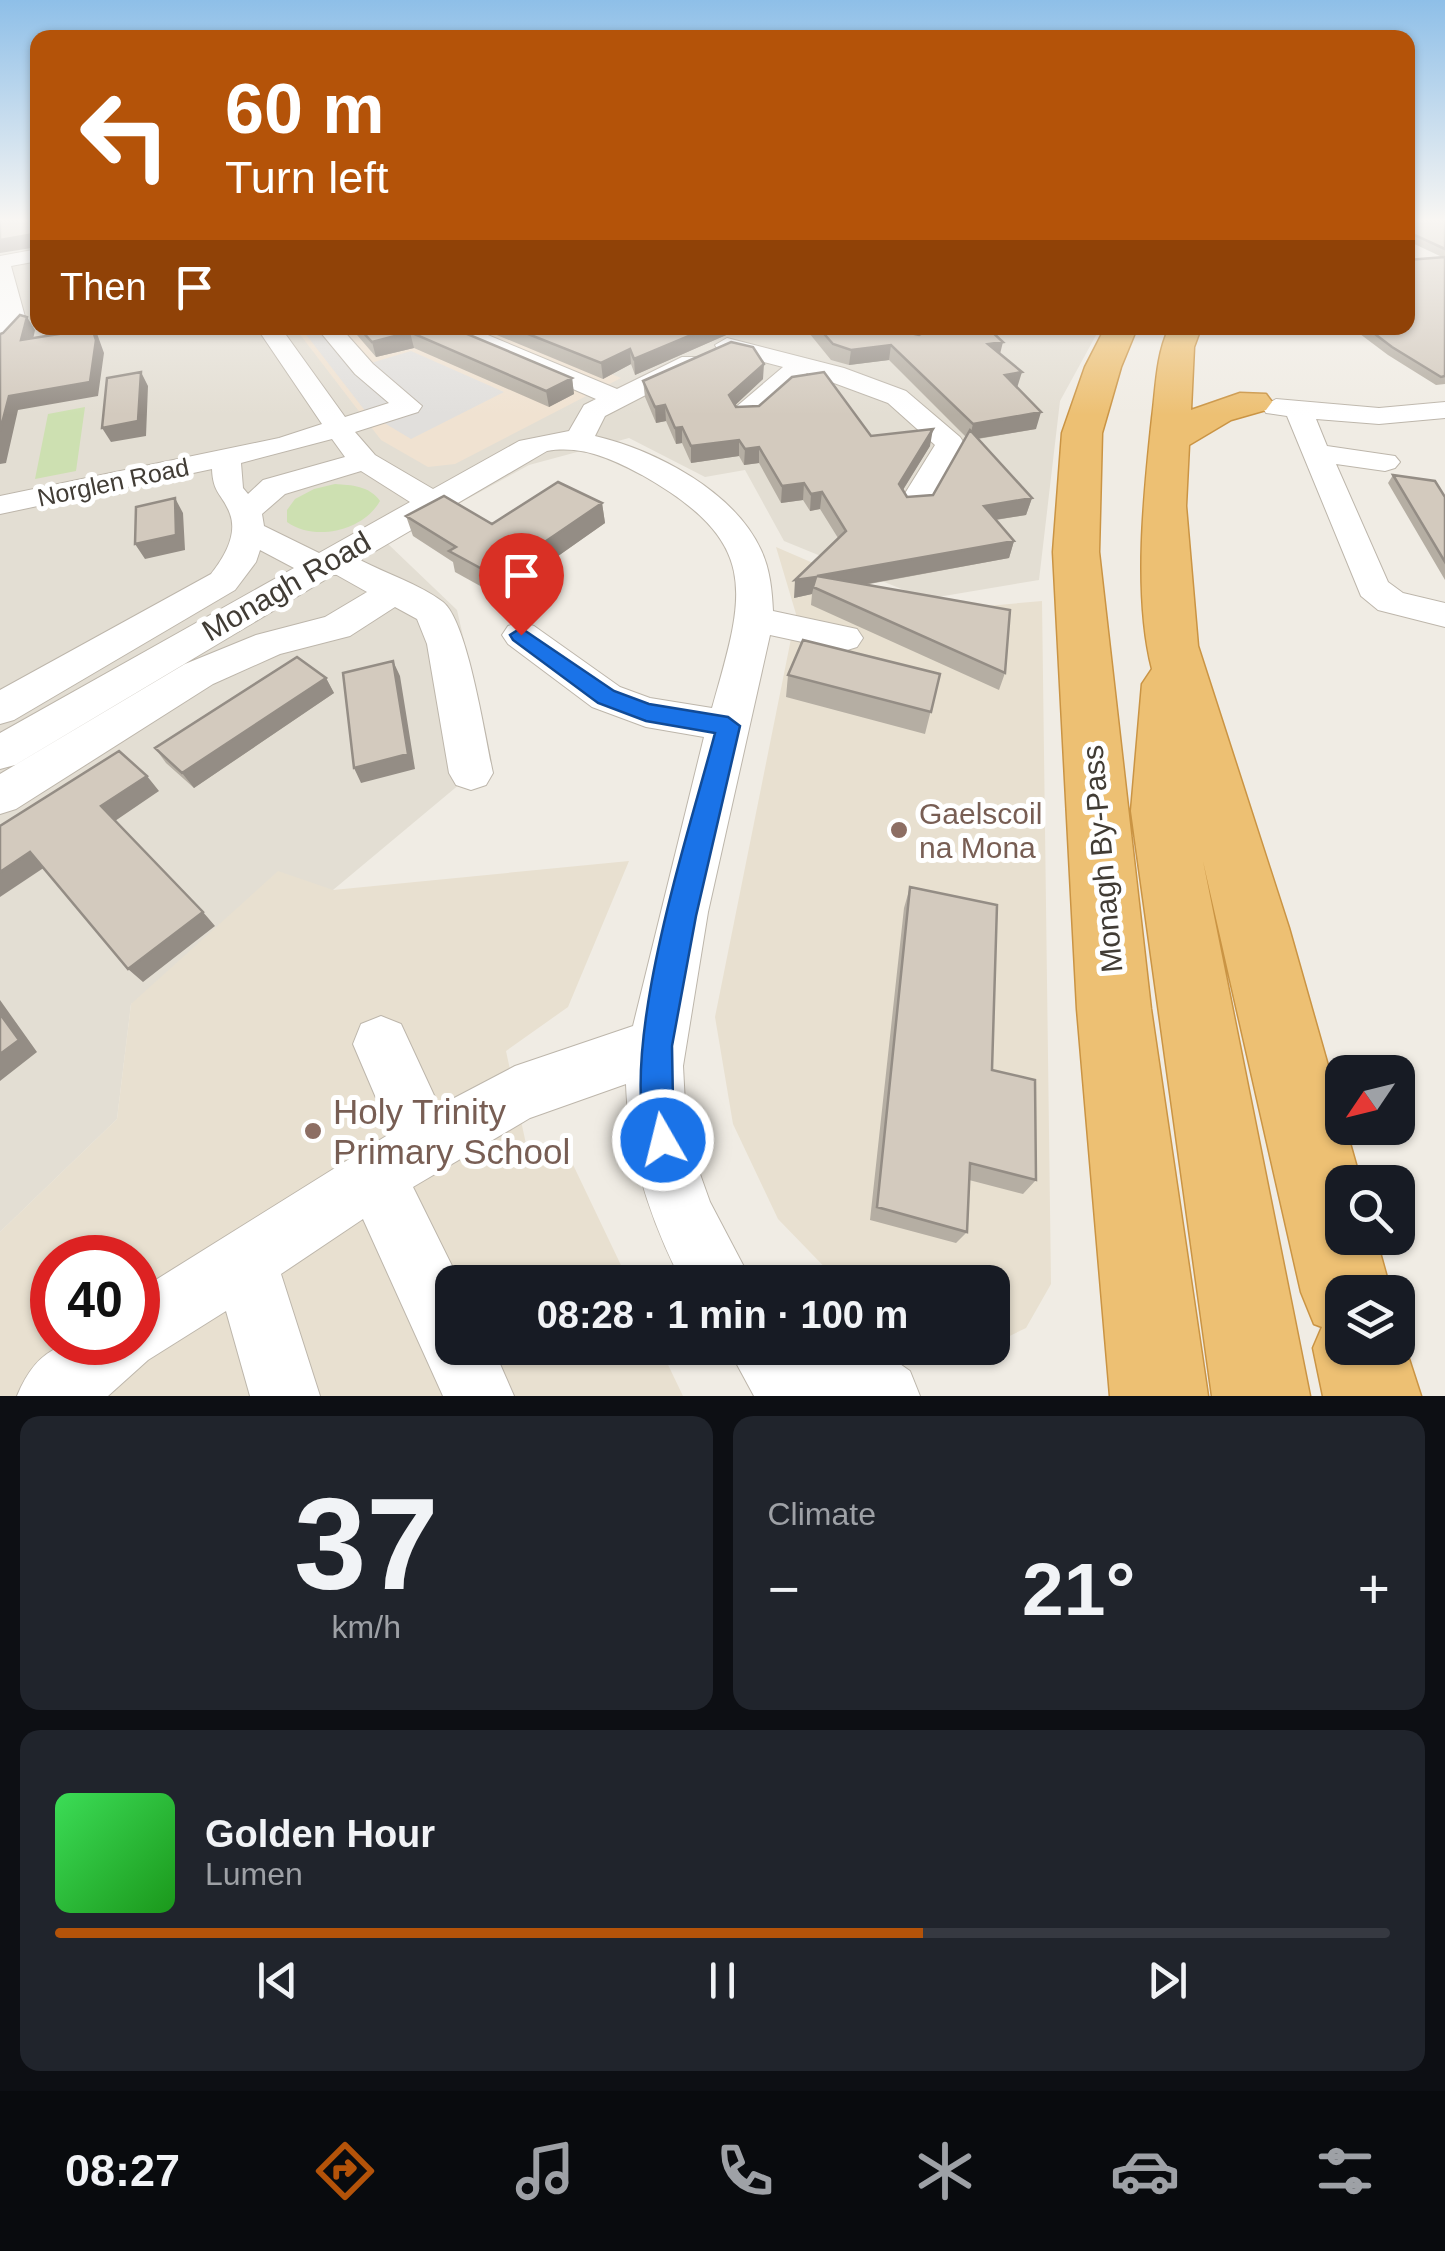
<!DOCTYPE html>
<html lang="en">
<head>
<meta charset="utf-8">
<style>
  :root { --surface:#171b24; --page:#20242c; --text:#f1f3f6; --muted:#9ea1a6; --line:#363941; --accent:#b45309 }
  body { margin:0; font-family:Helvetica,sans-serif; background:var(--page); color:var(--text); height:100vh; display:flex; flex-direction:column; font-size:38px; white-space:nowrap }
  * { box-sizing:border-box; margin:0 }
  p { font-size:32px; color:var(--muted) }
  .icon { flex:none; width:55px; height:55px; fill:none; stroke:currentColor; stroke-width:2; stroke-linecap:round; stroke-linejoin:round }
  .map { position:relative; height:1396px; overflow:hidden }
  .details { display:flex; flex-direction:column; gap:20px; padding:20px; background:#0d0f14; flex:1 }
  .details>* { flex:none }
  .banner { position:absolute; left:30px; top:30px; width:1385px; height:305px; border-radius:20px; box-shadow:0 2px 8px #0004; background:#b45309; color:#fff; overflow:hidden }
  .needle { width:65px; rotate:235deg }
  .controls { position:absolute; left:1325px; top:1055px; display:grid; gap:20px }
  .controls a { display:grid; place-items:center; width:90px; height:90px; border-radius:20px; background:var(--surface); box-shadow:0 2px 8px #0004; font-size:50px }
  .speed { position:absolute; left:30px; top:1235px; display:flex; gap:20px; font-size:50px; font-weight:700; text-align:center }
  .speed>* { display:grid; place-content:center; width:130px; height:130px; border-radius:50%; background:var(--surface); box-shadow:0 2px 8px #0004; line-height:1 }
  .speed .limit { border:15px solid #d22; background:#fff; color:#111 }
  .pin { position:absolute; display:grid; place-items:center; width:85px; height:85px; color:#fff; margin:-102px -42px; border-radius:50% 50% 50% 0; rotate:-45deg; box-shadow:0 0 10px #0007 }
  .pin .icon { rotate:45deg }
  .me { position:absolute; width:110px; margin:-55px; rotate:352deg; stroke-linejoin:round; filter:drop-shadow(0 0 8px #0008) }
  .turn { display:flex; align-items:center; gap:35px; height:210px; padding:0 30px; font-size:45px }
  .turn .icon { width:130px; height:130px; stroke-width:2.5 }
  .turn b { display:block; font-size:70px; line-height:85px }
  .then { display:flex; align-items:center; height:95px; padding:0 30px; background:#0003; gap:20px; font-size:38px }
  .big { font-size:75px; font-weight:600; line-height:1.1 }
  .details .tile { flex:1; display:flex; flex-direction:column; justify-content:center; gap:15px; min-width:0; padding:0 35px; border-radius:20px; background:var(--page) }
  .details .dial { align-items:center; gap:0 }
  .dial b { font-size:130px; line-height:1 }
  .song { display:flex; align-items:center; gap:30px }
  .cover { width:120px; height:120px; border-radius:15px; background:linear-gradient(135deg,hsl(130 70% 55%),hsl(120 70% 35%)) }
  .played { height:10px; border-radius:5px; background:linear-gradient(90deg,var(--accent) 65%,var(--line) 65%) }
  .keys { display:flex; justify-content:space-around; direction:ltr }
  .heat { display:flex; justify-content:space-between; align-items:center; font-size:55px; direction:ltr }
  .details .tiles { flex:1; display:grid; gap:20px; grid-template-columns:1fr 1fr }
  .tile:last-child { grid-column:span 2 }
  .trip { position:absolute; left:435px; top:1265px; width:575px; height:100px; border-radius:20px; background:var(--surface); box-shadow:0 2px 8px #0004; font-weight:600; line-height:100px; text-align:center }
  .menu { display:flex; height:160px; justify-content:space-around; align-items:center; background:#090b0e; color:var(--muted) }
  .menu .icon { width:70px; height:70px }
  .menu .active { color:var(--accent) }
  .menu b { font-size:45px; color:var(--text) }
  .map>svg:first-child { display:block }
  .residential { fill:#e3ded3 }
  .commercial { fill:#f0e2d1 }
  .education { fill:#e8e0d0; fill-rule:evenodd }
  .green { fill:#cde0b1 }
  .parking { fill:#e1dfdc }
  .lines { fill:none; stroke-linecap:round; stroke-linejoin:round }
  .minor-casing { stroke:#bdb6ab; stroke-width:2 }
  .highway-casing { stroke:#ca9444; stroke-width:3 }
  .minor { fill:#fff; fill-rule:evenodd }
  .highway { fill:#edc073; fill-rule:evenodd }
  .wall { fill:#b5aea3 }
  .shaded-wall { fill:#948d85 }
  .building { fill:#d3cabe; stroke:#948d85; stroke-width:2.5 }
  .route { fill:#1a73e8; stroke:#114b97; stroke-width:2.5 }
  .education-dot { fill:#8d6e63; stroke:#fff; stroke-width:4 }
  .labels { text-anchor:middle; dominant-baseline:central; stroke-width:10; stroke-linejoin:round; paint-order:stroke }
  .far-street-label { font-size:25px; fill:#413c35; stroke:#fff }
  .street-label { font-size:30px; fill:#413c35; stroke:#fff }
  .education-label { font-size:30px; fill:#785e54; stroke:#fff; text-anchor:start }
  .near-education-label { font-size:35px; fill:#785e54; stroke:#fff; text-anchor:start }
</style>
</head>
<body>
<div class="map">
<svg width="1445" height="1396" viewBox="0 0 1445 1396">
  <rect width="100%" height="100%" fill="#f0ece4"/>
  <path class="residential" d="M0 219H37L38 328H1100L1060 401 1039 580 926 599 784 541 745 470 705 477 629 438 529 465 387 543 457 610 491 758 333 890 131 1004 117 1119 0 1232Z"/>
  <path class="commercial" d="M295 328H494L621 378 455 464 428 467 381 440Z"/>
  <path class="education" d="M776 547 915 607 941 610 1042 601 1051 1284 1026 1328 993 1344 992 1282H839L778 1219 733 1124 715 1017 796 614Z
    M629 861 568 1007 506 1051 526 1144 566 1150 629 1282H452V1348H660L683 1396H0V1232L117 1119 131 1004 278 871 333 890ZM52 1258H138V1342H52Z"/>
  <path class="green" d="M85 407 76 471 35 479 48 414Z
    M335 484C351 485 370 486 380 501 363 531 315 542 287 522V510L295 499 314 489Z"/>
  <path class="parking" d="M301 328H339L371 363 411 351 504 392 411 439 366 412Z"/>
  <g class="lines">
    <defs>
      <path id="minor" d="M38 249V261L11 266 27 324 9 344 0 346V256Z
        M257 328H281L345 417 389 403 355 374 317 328H341L373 364 422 406 418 412 355 432 375 455 433 489 519 441 569 431 584 405 596 399 444 333 440 328H471L617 389 682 357H700L704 362 700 367 605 416 595 436C655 450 734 491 761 550 770 569 772 590 773 611L857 629 863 638 857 647 844 651 770 635 708 912 683 1066 685 1104 700 1174 710 1202 752 1282H682C651 1221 628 1154 626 1084L530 1118 413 1187 460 1282H452V1348H493L514 1396H443L363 1219 281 1274 320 1396H250L226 1311 148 1360 108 1396H17C43 1333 79 1342 138 1342V1291L391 1133 353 1044 361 1024 381 1016 401 1024 439 1106 515 1066 633 1026 704 737 646 727 592 707 508 644 502 635 508 626 521 622 534 626 620 687 650 698 712 708C745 592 762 543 642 475 612 459 582 445 547 451L360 560C387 574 419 584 443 602 468 622 485 738 493 773L486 785 471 790 456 785 449 773 427 644 417 619 395 607 350 636 280 654 213 684 16 809 0 814V774L185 664 256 635 325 617 367 592 335 574 15 765 0 769V733L294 568 260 550 256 562 235 590 14 720 0 724V690L211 574C223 559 238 535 230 514 223 494 213 495 212 469L0 514V496L279 438 322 424ZM332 439 345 457 263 480 248 494 243 488 241 463ZM361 471 410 502 319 553 264 526 262 514 285 494Z
        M727 338 844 368 906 391 960 437 964 443 926 510H904L899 503 935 445 888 403 807 373 756 419H736L732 413 736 407 783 367 718 350 715 345Z
        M1276 399 1379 408 1445 402V418L1379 424 1316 419 1327 446 1395 456 1400 462 1395 468 1385 471 1336 464 1388 582 1403 593 1445 603V627L1378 610 1361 596 1287 416 1266 413 1262 407Z
        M728 1348H877L910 1371 920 1396H754Z"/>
      <path id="highway" d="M1105 328H1137L1121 367 1102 433 1099 552 1151 1009 1208 1396H1110L1077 1009 1053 552 1062 433 1085 367Z
        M1169 328H1201L1194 347 1191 410 1240 393 1266 394 1272 402 1266 410 1231 420 1189 445 1186 506 1198 646 1289 928 1361 1182H1342V1238H1376L1391 1292H1342V1348H1398V1325L1421 1396H1323L1313 1348 1322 1327 1314 1324 1301 1292 1203 861 1310 1396H1212L1131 811 1142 684 1152 669C1133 595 1144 492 1152 418 1156 387 1156 356 1169 328Z"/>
    </defs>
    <use href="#minor" class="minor-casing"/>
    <use href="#highway" class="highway-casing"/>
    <use href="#minor" class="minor"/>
    <use href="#highway" class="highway"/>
  </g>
  <path class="wall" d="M1408 219H1445V384L1436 385 1388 355 1352 328H1408L1442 257 1408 241Z
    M351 328H453L572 378 574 394 549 407 414 348 376 357Z
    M480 328H733V332L635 375 631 364 603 379Z
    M805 328H887L919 335 926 331 910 328H988L1036 429 978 439 1032 498 1026 515 996 520 1014 541 1009 558 864 585 1005 673 999 690 811 605 812 594 794 598 838 538 820 509 810 511 803 500 781 503 759 463 744 465 739 456 691 463 682 443 676 444 666 421 656 423 645 397 643 381 763 379 735 405 736 407 871 436 930 446 903 490 907 497 933 495 966 437 889 360 849 365 831 360Z
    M1393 475 1445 497V580L1388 483Z
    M602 503 605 523 500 597 455 572 453 562 413 536 406 516 492 524Z
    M940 674 925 734 786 697 788 675Z
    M326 678 334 693 194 788 166 763 155 748Z
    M910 887 992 1070 1036 1180 1023 1194 969 1180 967 1232 956 1243 870 1220 904 908Z"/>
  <path class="shaded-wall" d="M34 234 38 247 0 253V240Z
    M27 317 35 330 30 354 21 340Z
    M92 328H95L104 353 98 396 18 410 6 463 0 464V431L9 396Z
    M708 328H733V332L635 375 634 359Z
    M410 332 414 348 376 357 372 342Z
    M1003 342 999 358 988 344Z
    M891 345 889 360 849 365 851 350Z
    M630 349 631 364 603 379 601 363Z
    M764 364 763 379 729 411V395Z
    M141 372 148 386 146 436 111 442 102 428Z
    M1022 372 1017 388 1005 375Z
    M572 378 574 394 549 407 546 391Z
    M665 405 666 421 656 423 655 407Z
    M1041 412 1036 429 969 440 973 424Z
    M682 427V443L676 444 675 428Z
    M933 429 930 446 896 501 899 484Z
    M739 440V456L691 463V446Z
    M759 447V463L744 465 745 449Z
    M804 483 803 500 781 503 782 486Z
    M822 492 820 509 810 511 811 494Z
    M175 498 183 513 185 550 145 559 135 544Z
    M1032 498 1026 515 980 522 984 506Z
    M602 503 605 523 500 597 495 576Z
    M1014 541 1009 558 823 592 817 576Z
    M816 577 812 594 794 598 795 580Z
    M393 661 400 676 415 769 361 783 354 768Z
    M326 678 334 693 194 788 182 773Z
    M147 776 159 791 115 821 101 806Z
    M30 852 45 867 0 897V872Z
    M203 912 215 926 143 982 128 969Z
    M0 1000 37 1052 0 1081Z"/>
  <path class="building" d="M0 219H38V249L34 234 0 240Z
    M1408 219H1445V249L1408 232Z
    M1445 257V376L1441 377 1392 347 1367 328H1408V302H1409L1408 301V260Z
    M20 315 27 317 21 340 59 334 57 328H92L96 340 90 382 9 396 0 431V334L3 333Z
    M359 328H453L572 378 546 391 410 332 372 342Z
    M513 328H708L634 359 630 349 601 363Z
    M819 328H887L919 335 932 328H988L1003 342 988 344 1022 372 1005 375 1041 412 973 424 891 345 851 350 833 344Z
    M731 342 753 347 764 364 729 395 736 407 759 406 792 377 824 372 871 436 933 429 899 484 907 497 933 495 970 430 1032 498 984 506 1014 541 817 576 1010 610 1005 673 813 587 816 577 795 580 846 531 822 492 811 494 804 483 782 486 759 447 745 449 739 440 691 446 682 427 675 428 665 405 655 407 643 381Z
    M141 372 138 421 102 428 107 378Z
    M1393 475 1435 481 1445 497V562Z
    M558 482 602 503 495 576 449 551 456 547 406 516 444 496 492 524Z
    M175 498 176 535 135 544 136 507Z
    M803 640 940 674 931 712 788 675Z
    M297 657 326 678 182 773 155 748Z
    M393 661 408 754 354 768 343 673Z
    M119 751 147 776 101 806 203 912 128 969 30 852 0 872V826Z
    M910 887 997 905 992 1070 1035 1080 1036 1180 970 1163 967 1232 877 1207Z
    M0 1014 19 1040 0 1054Z"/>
  <linearGradient id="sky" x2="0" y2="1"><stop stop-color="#8ebfe8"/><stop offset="0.53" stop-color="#f8f6f3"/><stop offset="1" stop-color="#f8f6f3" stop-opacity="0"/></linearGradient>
  <rect width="1445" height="415" fill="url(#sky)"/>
  <path class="route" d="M521 628 614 691 649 704 728 717 740 726 696 916 672 1046 673 1103 680 1140 675 1152 663 1157 651 1152C613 1060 689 833 715 733L646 721 598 703 513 640 510 635Z"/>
  <g class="education-dot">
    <circle cx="899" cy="830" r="10"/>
    <circle cx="313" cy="1131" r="10"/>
  </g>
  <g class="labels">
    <g class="far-street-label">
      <text transform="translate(113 482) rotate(-12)">Norglen Road</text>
    </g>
    <g class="street-label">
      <text transform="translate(286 586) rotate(-30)">Monagh Road</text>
      <text transform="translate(1102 859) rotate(-95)">Monagh By-Pass</text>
    </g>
    <g class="education-label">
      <text x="919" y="813">Gaelscoil<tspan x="919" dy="34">na Mona</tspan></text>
    </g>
    <g class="near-education-label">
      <text x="333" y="1111">Holy Trinity<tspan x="333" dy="40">Primary School</tspan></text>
    </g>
  </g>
</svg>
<div class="controls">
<a><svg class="needle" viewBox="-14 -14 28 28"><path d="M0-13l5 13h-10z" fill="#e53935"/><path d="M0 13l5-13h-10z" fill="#9ea1a6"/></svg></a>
<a><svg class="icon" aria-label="search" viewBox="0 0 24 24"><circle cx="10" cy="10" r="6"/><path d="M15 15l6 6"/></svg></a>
<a><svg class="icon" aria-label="layers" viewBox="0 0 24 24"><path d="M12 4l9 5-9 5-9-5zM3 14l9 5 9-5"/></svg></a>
</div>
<div class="speed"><div class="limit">40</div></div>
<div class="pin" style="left:521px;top:635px;background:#d93025"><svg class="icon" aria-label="arrive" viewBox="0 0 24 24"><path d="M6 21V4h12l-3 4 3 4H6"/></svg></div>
<svg class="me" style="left:663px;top:1140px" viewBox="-20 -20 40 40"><circle r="17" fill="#1a73e8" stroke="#fff" stroke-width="3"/><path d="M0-11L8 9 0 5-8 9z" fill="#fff"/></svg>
<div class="trip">08:28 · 1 min · 100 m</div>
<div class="banner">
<div class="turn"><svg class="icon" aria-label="left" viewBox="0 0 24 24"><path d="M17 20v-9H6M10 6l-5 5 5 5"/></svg><div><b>60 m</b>Turn left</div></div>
<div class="then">Then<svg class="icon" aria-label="arrive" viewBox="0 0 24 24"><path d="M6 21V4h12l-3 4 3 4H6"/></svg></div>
</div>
</div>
<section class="details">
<div class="tiles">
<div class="tile dial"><b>37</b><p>km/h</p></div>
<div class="tile"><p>Climate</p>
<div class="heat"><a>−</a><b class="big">21°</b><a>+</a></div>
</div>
<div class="tile">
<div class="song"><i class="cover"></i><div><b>Golden Hour</b><p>Lumen</p></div></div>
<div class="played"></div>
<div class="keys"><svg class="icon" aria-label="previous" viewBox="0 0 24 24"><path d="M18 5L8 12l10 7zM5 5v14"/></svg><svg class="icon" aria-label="pause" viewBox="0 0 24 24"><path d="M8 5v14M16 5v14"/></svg><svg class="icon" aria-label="next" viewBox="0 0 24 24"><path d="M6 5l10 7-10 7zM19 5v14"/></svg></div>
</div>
</div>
</section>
<nav class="menu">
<b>08:27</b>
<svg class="icon active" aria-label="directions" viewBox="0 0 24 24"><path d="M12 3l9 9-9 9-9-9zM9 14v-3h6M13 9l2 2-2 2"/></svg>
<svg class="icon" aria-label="music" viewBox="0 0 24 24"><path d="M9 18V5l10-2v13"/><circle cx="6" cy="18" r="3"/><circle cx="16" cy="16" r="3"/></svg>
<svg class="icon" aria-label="phone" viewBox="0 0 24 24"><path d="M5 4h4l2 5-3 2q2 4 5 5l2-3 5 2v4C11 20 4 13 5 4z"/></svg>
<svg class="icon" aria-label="climate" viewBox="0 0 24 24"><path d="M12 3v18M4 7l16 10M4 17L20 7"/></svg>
<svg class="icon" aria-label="car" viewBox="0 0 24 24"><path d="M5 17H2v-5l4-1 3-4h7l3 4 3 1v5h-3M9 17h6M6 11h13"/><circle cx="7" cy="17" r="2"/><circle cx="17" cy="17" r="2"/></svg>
<svg class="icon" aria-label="filters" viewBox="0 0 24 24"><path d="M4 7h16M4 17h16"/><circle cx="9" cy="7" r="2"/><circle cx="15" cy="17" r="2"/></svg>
</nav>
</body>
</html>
